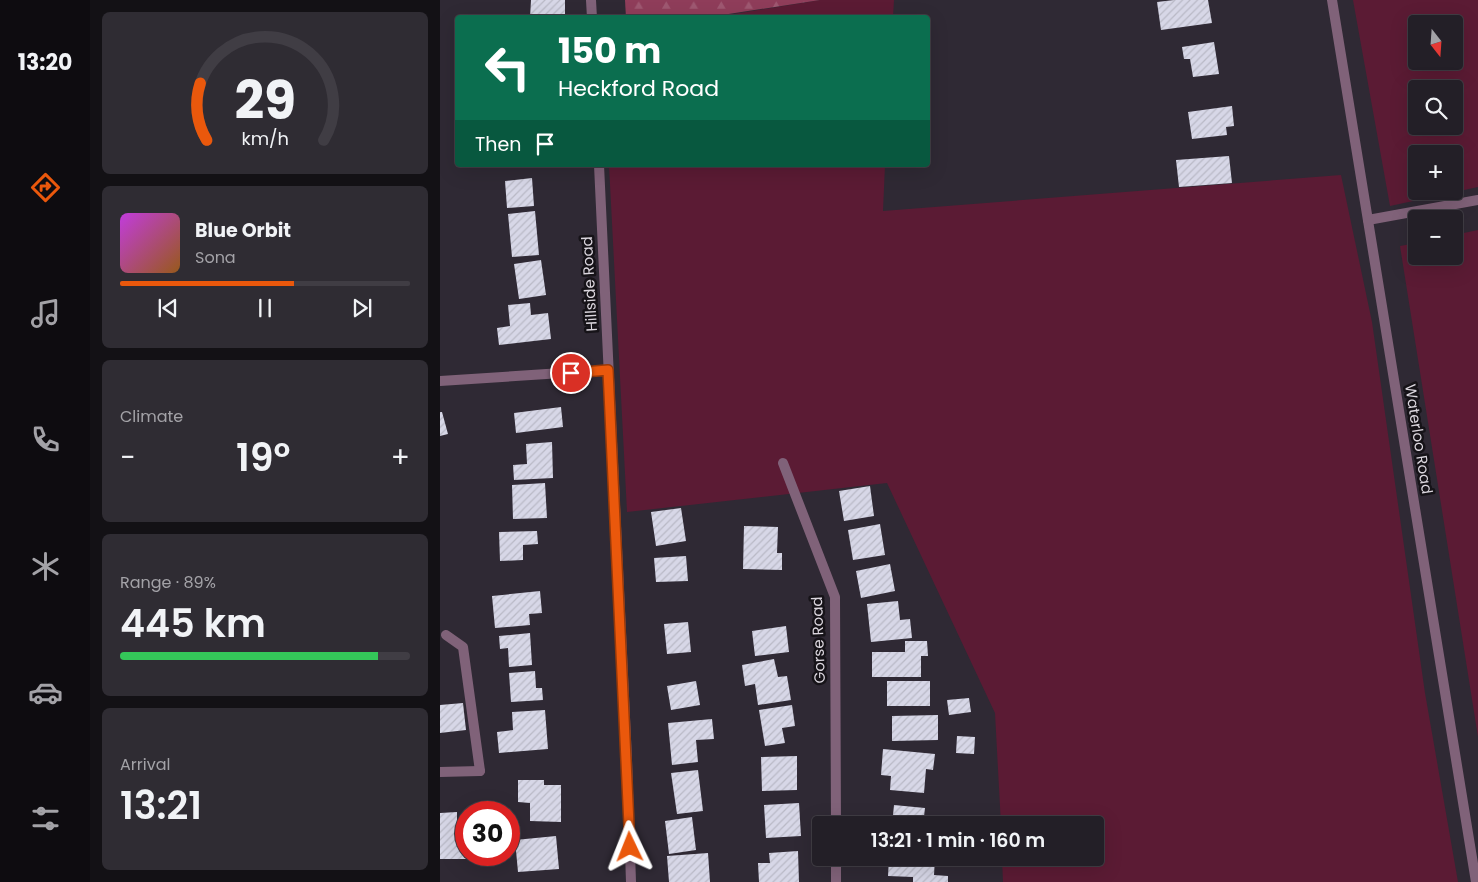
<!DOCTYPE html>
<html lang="en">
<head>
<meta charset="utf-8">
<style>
  :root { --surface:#231f27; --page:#2f2c33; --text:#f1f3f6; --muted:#a3a2a7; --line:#403d44; --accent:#ea580c }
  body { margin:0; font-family:Poppins,sans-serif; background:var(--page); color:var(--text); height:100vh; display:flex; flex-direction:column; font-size:19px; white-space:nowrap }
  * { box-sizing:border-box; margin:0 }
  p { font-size:16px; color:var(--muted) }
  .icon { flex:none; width:28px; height:28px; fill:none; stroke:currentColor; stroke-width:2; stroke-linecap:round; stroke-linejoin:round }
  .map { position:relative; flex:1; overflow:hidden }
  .sheet { display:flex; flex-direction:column; gap:12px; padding:12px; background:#131115; width:350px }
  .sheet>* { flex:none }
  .hud { position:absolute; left:15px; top:15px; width:475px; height:152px; border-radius:5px; box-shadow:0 5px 20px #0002,0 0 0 1px var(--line); background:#0b6e4f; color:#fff; overflow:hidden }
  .needle { width:32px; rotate:163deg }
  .controls { position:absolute; left:968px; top:15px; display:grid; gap:10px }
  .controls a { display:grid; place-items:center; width:55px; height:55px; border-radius:5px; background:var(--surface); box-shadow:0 5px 20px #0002,0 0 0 1px var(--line); font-size:25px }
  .speed { position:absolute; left:15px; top:801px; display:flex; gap:10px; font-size:25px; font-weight:700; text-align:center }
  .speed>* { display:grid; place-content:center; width:65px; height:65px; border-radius:50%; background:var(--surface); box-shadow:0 5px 20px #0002,0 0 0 1px var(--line); line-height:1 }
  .speed .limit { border:8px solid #d22; background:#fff; color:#111 }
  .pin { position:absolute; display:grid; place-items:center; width:42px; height:42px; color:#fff; margin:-21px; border:2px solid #fff; border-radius:50%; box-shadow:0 1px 5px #0007 }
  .me { position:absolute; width:55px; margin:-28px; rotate:358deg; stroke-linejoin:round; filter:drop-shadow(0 0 4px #0008) }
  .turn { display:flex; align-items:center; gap:18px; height:105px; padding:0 20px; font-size:22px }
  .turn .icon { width:65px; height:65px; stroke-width:2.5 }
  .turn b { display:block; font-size:35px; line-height:42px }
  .then { display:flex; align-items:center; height:48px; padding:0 20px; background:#0003; gap:10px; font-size:19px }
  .big { font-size:38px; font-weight:600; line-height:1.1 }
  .sheet .card { flex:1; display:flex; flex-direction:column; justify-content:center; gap:8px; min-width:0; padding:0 18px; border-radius:8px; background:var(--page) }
  .sheet .dial { align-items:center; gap:0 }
  .dial svg { height:130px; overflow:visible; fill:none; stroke:var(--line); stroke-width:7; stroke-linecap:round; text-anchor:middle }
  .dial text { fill:var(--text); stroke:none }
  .song { display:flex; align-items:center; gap:15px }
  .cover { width:60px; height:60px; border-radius:8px; background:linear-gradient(135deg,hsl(290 70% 55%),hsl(30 70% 35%)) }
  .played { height:5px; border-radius:2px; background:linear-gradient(90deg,var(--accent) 60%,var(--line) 60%) }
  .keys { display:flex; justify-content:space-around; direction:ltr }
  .heat { display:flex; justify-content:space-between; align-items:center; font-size:28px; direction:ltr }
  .charge { height:8px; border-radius:4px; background:linear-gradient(90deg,#34c759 89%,var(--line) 0) }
  .trip { position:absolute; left:372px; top:816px; width:292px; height:50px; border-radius:5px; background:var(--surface); box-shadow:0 5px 20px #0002,0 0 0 1px var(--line); font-weight:600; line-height:50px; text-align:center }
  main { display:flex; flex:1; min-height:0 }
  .tab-bar { display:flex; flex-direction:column; width:90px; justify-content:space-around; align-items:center; background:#0e0c10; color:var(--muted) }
  .tab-bar .icon { width:35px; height:35px }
  .tab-bar .current { color:var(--accent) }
  .tab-bar b { font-size:22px; color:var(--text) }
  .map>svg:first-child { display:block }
  .grass { fill:#5b1b34; fill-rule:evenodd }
  .forest { fill:url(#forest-firs) }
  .building { fill:url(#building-hatch) }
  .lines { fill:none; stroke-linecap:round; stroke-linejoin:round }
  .service { stroke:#806279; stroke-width:10 }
  .minor { stroke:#806279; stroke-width:10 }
  .route-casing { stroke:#983908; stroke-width:12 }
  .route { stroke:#ea580c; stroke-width:9 }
  .labels { text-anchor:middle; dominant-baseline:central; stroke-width:5; stroke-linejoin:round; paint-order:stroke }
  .street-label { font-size:15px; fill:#dbd6de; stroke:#161318 }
</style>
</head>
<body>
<main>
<nav class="tab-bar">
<b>13:20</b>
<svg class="icon current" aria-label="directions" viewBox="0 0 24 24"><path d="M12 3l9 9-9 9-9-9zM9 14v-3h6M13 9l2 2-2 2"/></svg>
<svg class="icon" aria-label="music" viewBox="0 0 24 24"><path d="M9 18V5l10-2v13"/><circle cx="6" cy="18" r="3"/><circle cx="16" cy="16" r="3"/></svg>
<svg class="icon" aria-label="phone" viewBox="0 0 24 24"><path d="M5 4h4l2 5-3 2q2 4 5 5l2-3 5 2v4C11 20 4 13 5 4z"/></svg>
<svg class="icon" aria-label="climate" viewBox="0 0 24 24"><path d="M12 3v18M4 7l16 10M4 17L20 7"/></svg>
<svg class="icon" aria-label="car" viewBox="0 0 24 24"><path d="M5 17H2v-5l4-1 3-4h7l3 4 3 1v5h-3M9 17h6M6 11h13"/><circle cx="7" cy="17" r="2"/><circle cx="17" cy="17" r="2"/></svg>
<svg class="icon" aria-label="filters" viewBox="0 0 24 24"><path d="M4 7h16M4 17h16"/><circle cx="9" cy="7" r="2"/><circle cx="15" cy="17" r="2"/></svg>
</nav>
<section class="sheet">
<div class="card dial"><svg viewBox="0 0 100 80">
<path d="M14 69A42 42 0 1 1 86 69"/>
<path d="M14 69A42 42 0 0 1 10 34" stroke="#ea580c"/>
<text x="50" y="56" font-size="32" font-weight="700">29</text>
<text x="50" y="72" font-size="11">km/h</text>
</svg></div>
<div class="card">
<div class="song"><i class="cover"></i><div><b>Blue Orbit</b><p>Sona</p></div></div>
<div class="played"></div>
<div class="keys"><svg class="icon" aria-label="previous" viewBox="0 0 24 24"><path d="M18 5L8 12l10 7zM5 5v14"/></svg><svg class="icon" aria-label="pause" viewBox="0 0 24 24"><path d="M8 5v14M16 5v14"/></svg><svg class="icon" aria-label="next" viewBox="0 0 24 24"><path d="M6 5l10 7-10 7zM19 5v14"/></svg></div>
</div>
<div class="card"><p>Climate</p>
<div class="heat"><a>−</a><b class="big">19°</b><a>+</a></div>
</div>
<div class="card"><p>Range · 89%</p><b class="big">445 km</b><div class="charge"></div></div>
<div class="card"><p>Arrival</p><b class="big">13:21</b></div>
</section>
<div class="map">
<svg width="1038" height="882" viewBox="0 0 1038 882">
  <defs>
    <pattern id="forest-firs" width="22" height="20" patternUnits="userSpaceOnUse" patternTransform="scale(1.25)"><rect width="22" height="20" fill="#8f3d5a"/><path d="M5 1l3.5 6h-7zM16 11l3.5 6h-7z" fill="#9e5871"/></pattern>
    <pattern id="building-hatch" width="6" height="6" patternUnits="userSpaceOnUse" patternTransform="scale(1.25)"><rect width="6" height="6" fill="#d7d7e7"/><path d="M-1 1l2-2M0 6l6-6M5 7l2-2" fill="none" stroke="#b9b9c6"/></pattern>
  </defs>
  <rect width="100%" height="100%" fill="#2f2934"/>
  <path class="grass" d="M380 0H454L453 17 269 18Z
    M913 0H1038V187L950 206ZM976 24H1014V61H976ZM976 89H1014V126H976ZM976 154H1014V191H976Z
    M169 165H445L443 211 901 175 932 322 985 693 1018 882H563L562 858H656V825H561L555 713 447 483 187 512Z
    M1038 230V737L960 246 976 243V256H1014V235Z"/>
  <path class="forest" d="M185 0H380L269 17 186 18Z"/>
  <path class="building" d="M91 0H125V18H90Z
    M734 0H768L772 23 721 30 717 2Z
    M774 42 779 74 753 77 750 59H744L742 47Z
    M792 106 794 126 786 127 787 135 752 139 748 112Z
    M789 156 792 183 739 187 736 160Z
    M92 178 94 206 67 208 65 181Z
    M95 211 99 255 72 257 68 214Z
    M101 260 106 295 79 299 74 264Z
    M90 303 91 315 108 313 111 339 59 345 57 328 70 326 68 305Z
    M121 407 123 427 76 433 74 413Z
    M0 412H2L8 434 0 436Z
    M112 442 113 478 74 480 73 465 87 464 86 444Z
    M105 483 107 518 73 519 72 485Z
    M430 486 434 516 404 521 399 491Z
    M241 508 246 541 216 546 211 512Z
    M440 524 445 555 413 560 408 530Z
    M304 526 338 527 337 553H342V570L303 569Z
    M97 531 98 544 83 545V560L60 561 59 532Z
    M246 556 248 581 216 582 214 558Z
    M450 564 455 591 421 598 416 571Z
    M100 591 102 613 89 614 90 625 55 628 52 596Z
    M458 601 460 620 470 619 472 638 431 642 427 604Z
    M248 622 251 652 227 654 224 624Z
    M346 626 349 652 315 656 312 631Z
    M90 633 92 665 69 667 68 648 60 649 59 636Z
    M465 641H487L488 656H481V677H432V652H465Z
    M334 659 338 677 347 676 351 700 318 705 315 684 305 686 302 665Z
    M95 671 96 688H102L103 700 71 702 69 673Z
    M256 681 260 705 231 710 227 686Z
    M447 681H490V706H447Z
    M529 698 531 712 509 715 507 700Z
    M23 703 26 730 0 733V705Z
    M352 705 355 726 342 728 345 743 325 746 319 710Z
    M105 710 108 749 59 753 57 732 73 730 72 712Z
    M498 715V740L452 741V716Z
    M272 719 274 739 256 740 258 762 232 765 228 723Z
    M517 736 535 737 534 754 516 753Z
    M443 749 495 754 493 770 486 769 484 793 450 790 451 776 441 775Z
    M357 756V790L322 791 321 757Z
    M258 770 263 811 237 814 231 773Z
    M78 780H104V785H121V822L90 821V803L78 802Z
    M359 803 361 836 326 838 324 805Z
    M454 805 485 808 483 825H452Z
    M17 812V832L26 831V855H34L35 859H0V813Z
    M252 817 256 850 229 854 225 821Z
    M116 836 119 869 78 872 75 840Z
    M358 851 359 882H319L318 863H330L329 853Z
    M268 853 270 882H229L227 856Z
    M449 858H495L494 875 508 876V882H473V877L448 876Z"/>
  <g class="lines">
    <path class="service" d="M928 220 1038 200
      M6 635 23 647 40 771"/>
    <path class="minor" d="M151 0 152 18
      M892 0 1036 882
      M159 165 187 760 191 882
      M0 381 168 370
      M343 463 395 597 396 825
      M0 772 40 771
      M396 858V882"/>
  </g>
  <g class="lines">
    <defs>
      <path id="route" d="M131 373 168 370 190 847"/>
    </defs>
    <use href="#route" class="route-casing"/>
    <use href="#route" class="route"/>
  </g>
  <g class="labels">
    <g class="street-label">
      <text transform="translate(149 284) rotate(-93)">Hillside Road</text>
      <text transform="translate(979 439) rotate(81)">Waterloo Road</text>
      <text transform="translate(378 640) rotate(-92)">Gorse Road</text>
    </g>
  </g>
</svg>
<div class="controls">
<a><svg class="needle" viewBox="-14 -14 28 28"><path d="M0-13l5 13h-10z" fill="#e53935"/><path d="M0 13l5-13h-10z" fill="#a3a2a7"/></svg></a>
<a><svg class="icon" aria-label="search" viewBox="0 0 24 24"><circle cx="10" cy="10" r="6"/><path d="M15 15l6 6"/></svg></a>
<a>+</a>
<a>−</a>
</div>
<div class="speed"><div class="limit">30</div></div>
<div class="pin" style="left:131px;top:373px;background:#d93025"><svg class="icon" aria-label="arrive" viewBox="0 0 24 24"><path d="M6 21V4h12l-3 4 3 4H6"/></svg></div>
<svg class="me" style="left:190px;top:847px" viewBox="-20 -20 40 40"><path d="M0-17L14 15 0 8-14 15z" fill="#ea580c" stroke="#fff" stroke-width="4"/></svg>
<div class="trip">13:21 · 1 min · 160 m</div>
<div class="hud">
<div class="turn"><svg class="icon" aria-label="left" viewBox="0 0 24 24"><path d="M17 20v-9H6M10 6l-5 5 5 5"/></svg><div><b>150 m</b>Heckford Road</div></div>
<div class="then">Then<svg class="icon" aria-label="arrive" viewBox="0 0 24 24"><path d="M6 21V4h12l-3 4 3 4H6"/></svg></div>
</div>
</div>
</main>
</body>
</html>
